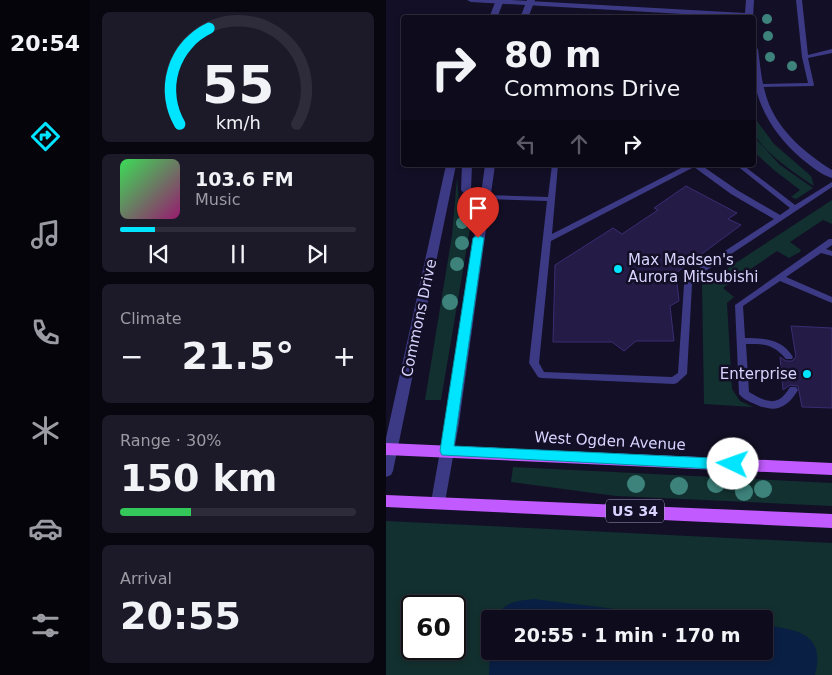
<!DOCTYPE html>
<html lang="en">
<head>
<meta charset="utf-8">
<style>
  :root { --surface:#0e0b1c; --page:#1c1929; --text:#f1f3f6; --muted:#9b9ba3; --line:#2e2b3b; --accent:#00e5ff }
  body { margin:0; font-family:"DejaVu Sans",sans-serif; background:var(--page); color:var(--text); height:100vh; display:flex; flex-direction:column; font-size:19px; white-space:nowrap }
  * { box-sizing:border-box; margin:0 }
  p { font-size:16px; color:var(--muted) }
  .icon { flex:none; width:28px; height:28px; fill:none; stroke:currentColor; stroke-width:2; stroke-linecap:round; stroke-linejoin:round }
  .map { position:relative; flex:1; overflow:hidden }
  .details { display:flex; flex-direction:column; gap:12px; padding:12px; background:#08060f; width:296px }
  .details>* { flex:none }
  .hud { position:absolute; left:15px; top:15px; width:355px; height:152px; border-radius:5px; box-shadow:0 2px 8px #0003,0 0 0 1px var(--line); background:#0e0b1c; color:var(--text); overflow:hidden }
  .speed { position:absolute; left:15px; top:595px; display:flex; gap:10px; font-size:25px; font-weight:700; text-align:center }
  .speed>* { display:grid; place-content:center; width:65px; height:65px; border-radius:50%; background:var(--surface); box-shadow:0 2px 8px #0003,0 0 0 1px var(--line); line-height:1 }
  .speed .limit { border:2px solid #111; border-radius:8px; background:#fff; color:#111 }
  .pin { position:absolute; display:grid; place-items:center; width:42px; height:42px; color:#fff; margin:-51px -21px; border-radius:50% 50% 50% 0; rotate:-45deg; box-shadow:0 0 5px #0007 }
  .pin .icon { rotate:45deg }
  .me { position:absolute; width:55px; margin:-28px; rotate:273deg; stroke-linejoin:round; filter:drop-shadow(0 0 4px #0008) }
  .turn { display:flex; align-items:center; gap:18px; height:105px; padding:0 20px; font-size:22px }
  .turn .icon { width:65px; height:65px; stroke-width:2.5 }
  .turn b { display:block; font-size:35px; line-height:42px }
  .lanes { display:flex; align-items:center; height:48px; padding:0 20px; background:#0003; justify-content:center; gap:25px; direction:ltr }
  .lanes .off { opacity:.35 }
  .big { font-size:38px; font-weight:700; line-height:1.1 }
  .details .card { flex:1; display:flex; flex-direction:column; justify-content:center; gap:8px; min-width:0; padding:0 18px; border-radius:8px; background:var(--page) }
  .details .dial { align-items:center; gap:0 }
  .dial svg { height:130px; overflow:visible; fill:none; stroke:var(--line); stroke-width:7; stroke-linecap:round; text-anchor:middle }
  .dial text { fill:var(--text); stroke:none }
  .song { display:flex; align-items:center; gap:15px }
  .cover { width:60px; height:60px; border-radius:8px; background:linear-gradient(135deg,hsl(130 70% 55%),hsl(320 70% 35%)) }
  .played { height:5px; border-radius:2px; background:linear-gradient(90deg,var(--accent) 15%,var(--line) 15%) }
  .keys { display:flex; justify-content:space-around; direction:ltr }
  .heat { display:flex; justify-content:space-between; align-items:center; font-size:28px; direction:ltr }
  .charge { height:8px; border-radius:4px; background:linear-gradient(90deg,#34c759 30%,var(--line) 0) }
  .trip { position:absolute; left:95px; top:610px; width:292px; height:50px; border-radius:5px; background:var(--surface); box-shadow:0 2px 8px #0003,0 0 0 1px var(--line); font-weight:700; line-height:50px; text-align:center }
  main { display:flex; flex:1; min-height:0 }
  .menu { display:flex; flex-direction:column; width:90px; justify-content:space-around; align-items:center; background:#06040b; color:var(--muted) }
  .menu .icon { width:35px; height:35px }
  .menu .on { color:var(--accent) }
  .menu b { font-size:22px; color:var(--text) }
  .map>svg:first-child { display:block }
  .green { fill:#12302f; fill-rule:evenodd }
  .water { fill:#0a1f44 }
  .building { fill:#241b47; stroke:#3b2d73 }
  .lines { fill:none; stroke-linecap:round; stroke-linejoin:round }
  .service { fill:#3d3a85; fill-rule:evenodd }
  .minor { fill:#3d3a85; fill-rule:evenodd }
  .tertiary { fill:#3d3a85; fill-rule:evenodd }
  .primary { fill:#c25bff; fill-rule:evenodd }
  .tree { fill:#3d827b }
  .route { fill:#00e5ff; stroke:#0095a6 }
  .poi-dot { fill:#00e5ff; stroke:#130f26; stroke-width:2 }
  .labels { text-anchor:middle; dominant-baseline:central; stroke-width:5; stroke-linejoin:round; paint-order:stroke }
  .shield { fill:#130f26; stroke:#9e99be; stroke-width:1 }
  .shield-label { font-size:14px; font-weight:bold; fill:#d9d4ff }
  .poi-label { font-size:15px; fill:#d9d4ff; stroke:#130f26; text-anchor:start }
  .street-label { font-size:15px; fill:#d9d4ff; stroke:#130f26 }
</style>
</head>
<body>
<main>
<nav class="menu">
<b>20:54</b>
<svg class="icon on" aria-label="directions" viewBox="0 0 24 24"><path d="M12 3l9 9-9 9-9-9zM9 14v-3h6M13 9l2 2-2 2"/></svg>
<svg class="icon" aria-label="music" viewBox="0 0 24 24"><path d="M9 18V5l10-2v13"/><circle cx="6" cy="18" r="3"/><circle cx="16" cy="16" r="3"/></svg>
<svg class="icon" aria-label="phone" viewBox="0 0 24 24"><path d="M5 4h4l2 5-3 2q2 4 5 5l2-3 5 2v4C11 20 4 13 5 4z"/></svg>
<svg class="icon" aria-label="climate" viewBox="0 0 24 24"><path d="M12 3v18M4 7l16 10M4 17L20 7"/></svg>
<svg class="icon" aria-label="car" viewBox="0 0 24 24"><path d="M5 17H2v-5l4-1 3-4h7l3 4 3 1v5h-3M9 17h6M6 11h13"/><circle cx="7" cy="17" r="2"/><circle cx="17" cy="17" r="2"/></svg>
<svg class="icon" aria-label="filters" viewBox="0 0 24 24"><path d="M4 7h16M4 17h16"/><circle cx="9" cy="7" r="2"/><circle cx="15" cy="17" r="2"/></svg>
</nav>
<section class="details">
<div class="card dial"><svg viewBox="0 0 100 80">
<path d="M14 69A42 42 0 1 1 86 69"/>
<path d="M14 69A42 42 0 0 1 32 10" stroke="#00e5ff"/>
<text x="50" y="56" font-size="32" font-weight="700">55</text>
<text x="50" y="72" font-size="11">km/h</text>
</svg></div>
<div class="card">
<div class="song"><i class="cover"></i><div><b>103.6 FM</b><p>Music</p></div></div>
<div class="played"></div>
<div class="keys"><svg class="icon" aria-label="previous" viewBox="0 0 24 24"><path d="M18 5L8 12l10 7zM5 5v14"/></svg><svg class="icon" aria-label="pause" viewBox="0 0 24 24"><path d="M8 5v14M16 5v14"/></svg><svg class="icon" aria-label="next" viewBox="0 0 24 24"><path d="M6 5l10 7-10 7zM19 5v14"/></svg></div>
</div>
<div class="card"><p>Climate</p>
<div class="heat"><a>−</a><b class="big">21.5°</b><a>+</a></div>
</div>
<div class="card"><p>Range · 30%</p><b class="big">150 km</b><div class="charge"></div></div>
<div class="card"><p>Arrival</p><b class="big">20:55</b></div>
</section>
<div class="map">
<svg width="446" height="675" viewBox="0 0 446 675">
  <rect width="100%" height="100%" fill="#130f26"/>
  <path class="green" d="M368 117 388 144 425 176 428 186C410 174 377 152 368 133 366 128 367 121 368 117Z
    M368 137 394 165 427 188 410 199 405 197 414 190 388 170 368 152Z
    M71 178 73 201 87 211 55 400H39L66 235Z
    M446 200V224L437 220 404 242 415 250 414 252 403 258 391 251 337 288 348 297 341 303 346 389 354 401 367 407 318 404 316 285Z
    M127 467 446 483V506L230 496 125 482Z
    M0 521 446 543V675H0ZM26 606H69V649H26ZM104 619H379V651H104Z"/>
  <path class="water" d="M148 599 229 609 241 619H110C118 601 131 601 148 599Z
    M379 625C412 630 440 634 429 675H103L104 640V651H379Z"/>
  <path class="building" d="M300 186 351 213 342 219 355 225 290 273 293 301 284 306 288 341H250L238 351 226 342H167L169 265 227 228 236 234 272 210 268 208Z
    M405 326 446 328V408L416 407 412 386 404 385 397 390 394 357 400 361H406L410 357Z"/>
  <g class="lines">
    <path class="service" d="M410 0H416L422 55 446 49V53L422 58 428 85 427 86 371 87V85L373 84 422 83 416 57Z
      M166 165H172L166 234 301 165H315L351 190 394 215 404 208 350 165H357L409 205 446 182V187L309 278 306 285 301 374 291 383 288 384 155 378 152 377 143 363 161 201 99 199 95 197 99 195 162 197ZM308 167 345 194 388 219 302 275 298 285 292 373 286 377 158 372 153 363 165 241Z
      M443 239H446V245L440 249 446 251V256L435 253 400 277 446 297V303L394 281 357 306 359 338C379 338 396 339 407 357L406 359H400C387 344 379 344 360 344L363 392C380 402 392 408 404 387H410L412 390C401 408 390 413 371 405 364 402 357 399 353 394L349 305Z"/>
    <path class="minor" d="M81 0H125L359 13 360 0H368L367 18 85 2Z
      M368 47 372 49C374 63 375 78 379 92 388 127 416 151 446 170V178C435 175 425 166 416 159 382 130 362 92 368 47Z"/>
    <path class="tertiary" d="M110 0H118L111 18H103Z
      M141 0H149L142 18H134Z
      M60 165H70L7 471 5 475 0 477V438Z
      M76 165H86L85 189 89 193 95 194 99 165H109L73 423 59 502 57 507 52 508 47 507 45 502 59 423 94 200 82 198 75 190Z"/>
    <path class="primary" d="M0 443 446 463V475L0 455Z
      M0 495 446 514V528L0 507Z"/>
  </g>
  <g class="tree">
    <circle cx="381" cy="19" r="5"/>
    <circle cx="382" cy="36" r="5"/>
    <circle cx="384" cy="57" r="5"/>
    <circle cx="406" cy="66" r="5"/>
    <circle cx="76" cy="223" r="6"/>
    <circle cx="76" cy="243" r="7"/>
    <circle cx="71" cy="264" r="7"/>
    <circle cx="64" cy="302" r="8"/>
    <circle cx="250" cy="484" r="9"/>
    <circle cx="330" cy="484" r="9"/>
    <circle cx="293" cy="486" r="9"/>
    <circle cx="377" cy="489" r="9"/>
    <circle cx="358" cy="492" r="9"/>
  </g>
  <path class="route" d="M92 235 98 238 68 446 347 459 351 461 353 464 351 468 347 470 56 455 54 451 87 238Z"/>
  <g class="poi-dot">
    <circle cx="232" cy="269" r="5"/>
    <circle cx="421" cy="374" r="5"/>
  </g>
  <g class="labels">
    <rect class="shield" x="220" y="499.5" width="58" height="23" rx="4"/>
    <g class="shield-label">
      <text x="249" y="511">US 34</text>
    </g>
    <g class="poi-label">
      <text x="242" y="260">Max Madsen's<tspan x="242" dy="17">Aurora Mitsubishi</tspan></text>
      <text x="411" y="374" text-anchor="end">Enterprise</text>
    </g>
    <g class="street-label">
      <text transform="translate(33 318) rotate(-78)">Commons Drive</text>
      <text transform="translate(224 441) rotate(3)">West Ogden Avenue</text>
    </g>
  </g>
</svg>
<div class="speed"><div class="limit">60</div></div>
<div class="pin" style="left:92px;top:238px;background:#d93025"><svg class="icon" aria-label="arrive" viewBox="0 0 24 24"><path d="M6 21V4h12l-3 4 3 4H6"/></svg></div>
<svg class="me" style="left:347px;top:464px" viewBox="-20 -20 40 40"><circle r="19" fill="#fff"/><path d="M0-13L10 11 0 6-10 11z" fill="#00e5ff"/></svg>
<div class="trip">20:55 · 1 min · 170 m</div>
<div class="hud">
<div class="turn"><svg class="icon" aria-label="right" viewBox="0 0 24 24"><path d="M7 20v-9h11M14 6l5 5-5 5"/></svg><div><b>80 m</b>Commons Drive</div></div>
<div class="lanes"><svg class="icon off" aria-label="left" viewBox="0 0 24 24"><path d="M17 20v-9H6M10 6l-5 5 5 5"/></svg><svg class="icon off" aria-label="ahead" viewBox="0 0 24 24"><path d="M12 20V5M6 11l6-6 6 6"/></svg><svg class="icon" aria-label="right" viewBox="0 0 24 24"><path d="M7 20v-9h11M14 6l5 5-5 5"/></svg></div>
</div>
</div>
</main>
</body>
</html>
